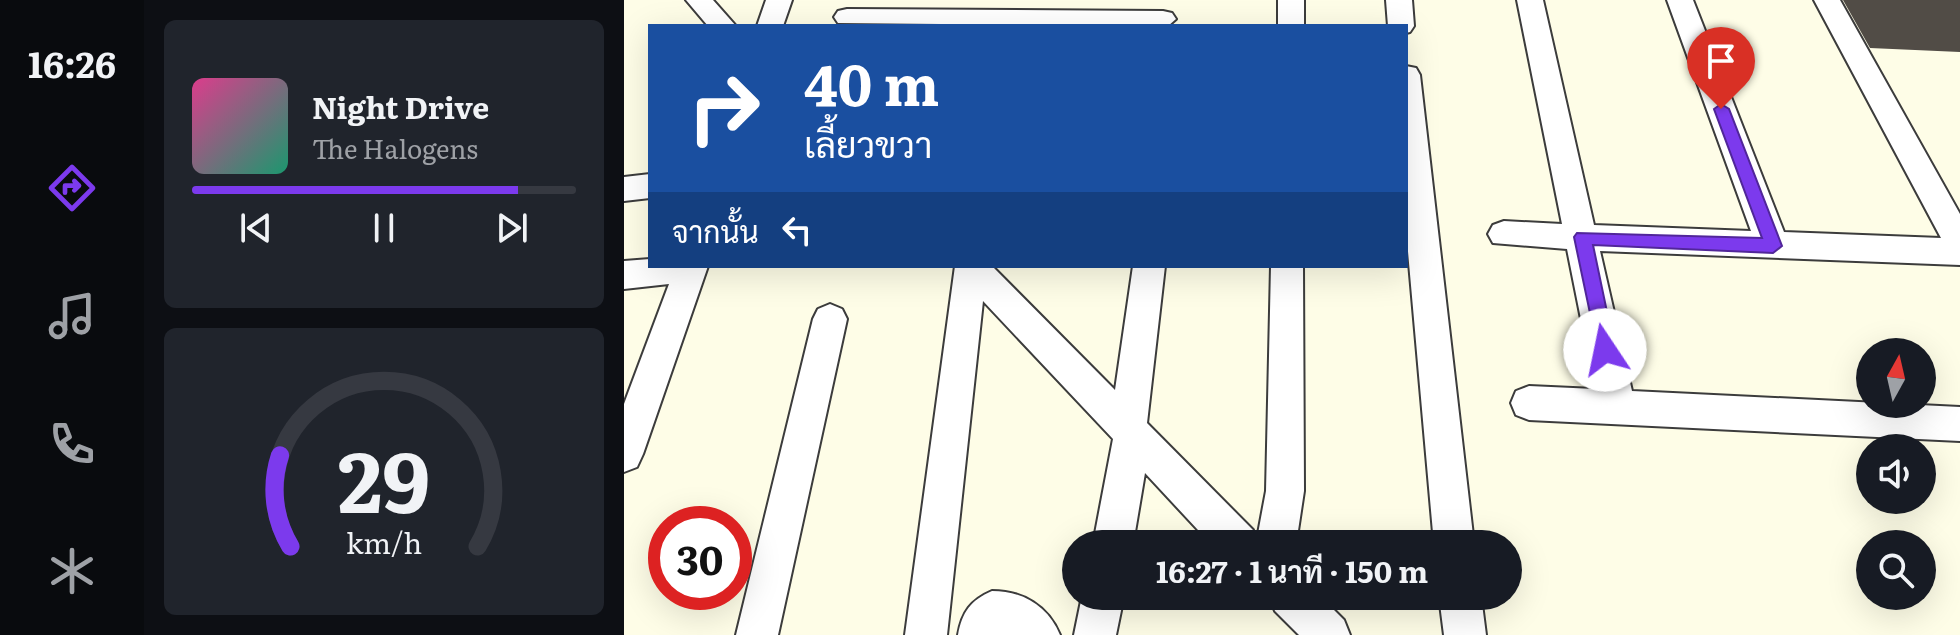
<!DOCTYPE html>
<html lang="th">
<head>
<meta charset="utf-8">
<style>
  :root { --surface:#171b24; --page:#20242c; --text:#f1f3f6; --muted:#9ea1a6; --line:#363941; --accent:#7c3aed }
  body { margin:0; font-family:Literata,Sarabun,serif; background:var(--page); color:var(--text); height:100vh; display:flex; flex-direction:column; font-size:30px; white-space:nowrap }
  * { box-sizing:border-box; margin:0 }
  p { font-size:26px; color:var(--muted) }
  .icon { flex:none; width:44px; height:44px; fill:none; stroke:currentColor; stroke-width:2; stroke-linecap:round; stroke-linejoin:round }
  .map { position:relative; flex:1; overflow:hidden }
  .drawer { display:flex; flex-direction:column; gap:20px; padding:20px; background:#0d0f14; width:480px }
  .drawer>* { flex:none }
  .hud { position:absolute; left:24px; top:24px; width:760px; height:244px; border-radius:0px; box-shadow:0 8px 32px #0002; background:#1a4fa0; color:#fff; overflow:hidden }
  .needle { width:52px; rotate:8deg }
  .buttons { position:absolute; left:1232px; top:338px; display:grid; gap:16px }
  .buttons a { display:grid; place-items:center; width:80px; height:80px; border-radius:50%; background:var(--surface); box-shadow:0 8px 32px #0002; font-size:40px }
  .speed { position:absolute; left:24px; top:506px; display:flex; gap:16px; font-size:40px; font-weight:700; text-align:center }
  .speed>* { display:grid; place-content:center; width:104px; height:104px; border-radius:50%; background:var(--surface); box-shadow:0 8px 32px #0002; line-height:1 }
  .speed .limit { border:12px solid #d22; background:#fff; color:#111 }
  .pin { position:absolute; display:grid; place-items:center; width:68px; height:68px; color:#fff; margin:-82px -34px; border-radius:50% 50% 50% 0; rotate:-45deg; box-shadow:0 0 8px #0007 }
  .pin .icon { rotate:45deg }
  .me { position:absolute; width:88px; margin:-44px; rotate:349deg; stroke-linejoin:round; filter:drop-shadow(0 0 6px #0008) }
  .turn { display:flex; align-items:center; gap:28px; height:168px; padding:0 24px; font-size:36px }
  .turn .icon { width:104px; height:104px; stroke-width:2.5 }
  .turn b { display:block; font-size:56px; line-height:68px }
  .then { display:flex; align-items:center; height:76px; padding:0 24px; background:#0003; gap:16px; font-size:30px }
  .drawer .card { flex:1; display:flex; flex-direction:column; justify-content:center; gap:12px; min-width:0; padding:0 28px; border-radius:12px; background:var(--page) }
  .drawer .dial { align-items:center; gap:0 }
  .dial svg { height:208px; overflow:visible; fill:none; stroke:var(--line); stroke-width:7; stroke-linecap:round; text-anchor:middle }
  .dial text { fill:var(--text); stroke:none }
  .song { display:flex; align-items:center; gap:24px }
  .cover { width:96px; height:96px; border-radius:12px; background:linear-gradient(135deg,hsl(330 70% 55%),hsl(160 70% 35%)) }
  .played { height:8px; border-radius:4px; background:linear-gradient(90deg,var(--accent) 85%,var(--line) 85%) }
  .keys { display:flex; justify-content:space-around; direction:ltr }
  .trip { position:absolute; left:438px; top:530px; width:460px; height:80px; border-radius:40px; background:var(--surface); box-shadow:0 8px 32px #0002; font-weight:700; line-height:80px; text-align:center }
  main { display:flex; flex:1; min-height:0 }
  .menu { display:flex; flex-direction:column; width:144px; justify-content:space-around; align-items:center; background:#090b0e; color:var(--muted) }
  .menu .icon { width:56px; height:56px }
  .menu .current { color:var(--accent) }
  .menu b { font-size:36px; color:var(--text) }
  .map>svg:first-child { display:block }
  .building { fill:#514c46 }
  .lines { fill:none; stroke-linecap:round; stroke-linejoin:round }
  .minor-casing { stroke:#3c3c3c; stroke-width:4 }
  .minor { fill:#fff; fill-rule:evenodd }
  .route { fill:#7c3aed; stroke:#51269a; stroke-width:2 }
</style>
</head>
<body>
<main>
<nav class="menu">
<b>16:26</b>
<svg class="icon current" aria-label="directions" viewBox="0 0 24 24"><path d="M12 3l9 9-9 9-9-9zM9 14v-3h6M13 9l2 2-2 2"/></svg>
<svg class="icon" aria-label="music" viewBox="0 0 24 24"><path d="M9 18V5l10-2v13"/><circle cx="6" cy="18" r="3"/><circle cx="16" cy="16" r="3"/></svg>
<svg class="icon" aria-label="phone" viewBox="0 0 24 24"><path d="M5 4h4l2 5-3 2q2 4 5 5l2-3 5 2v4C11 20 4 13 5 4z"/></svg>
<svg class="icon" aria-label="climate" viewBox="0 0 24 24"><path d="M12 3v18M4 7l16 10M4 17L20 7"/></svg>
</nav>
<section class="drawer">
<div class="card">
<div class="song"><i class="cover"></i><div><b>Night Drive</b><p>The Halogens</p></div></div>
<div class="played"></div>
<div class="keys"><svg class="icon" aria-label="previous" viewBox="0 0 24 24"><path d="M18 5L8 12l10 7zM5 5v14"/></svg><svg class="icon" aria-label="pause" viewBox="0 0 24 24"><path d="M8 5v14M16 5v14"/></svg><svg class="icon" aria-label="next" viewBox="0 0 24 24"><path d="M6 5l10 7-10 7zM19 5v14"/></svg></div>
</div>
<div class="card dial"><svg viewBox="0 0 100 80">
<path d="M14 69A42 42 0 1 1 86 69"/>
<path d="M14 69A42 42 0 0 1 10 34" stroke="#7c3aed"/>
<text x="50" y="56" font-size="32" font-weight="700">29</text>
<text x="50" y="72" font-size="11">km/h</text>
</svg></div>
</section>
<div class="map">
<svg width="1336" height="635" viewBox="0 0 1336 635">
  <rect width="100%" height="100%" fill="#fefde7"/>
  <path class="building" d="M1219 0H1336V52L1246 48Z"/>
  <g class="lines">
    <defs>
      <path id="minor" d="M62 0H89L112 26H84Z
        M142 0H168L159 26H133Z
        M654 0H680V26H654Z
        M762 0H788L790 26 786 32 782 33V26H764Z
        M893 0H919L970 225 1127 231 1043 0H1069L1160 232 1317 238 1190 0H1216L1336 214V265L976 251 1008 391 1336 407V441L905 420 892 415 887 403 892 391 905 386 971 389 943 249 869 243 864 234 869 225 880 221 938 224Z
        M223 9 539 11 548 13 552 19 544 26 214 23 210 17 214 11Z
        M782 66 792 68 796 75 850 544H810L782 229Z
        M26 174V198L0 201V177Z
        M26 259V266H84L19 454 13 467 0 472V404L45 284 0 289V261Z
        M331 266H368L491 390 509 266H541L523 423 629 530 633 539 642 491 647 266H679L680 491 672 544H587L521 473 509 544H469L489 439 359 301 323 635H281Z
        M206 304 218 309 223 319 154 635H112L189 319 194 309Z
        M368 591C399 591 424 606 436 635H334C338 612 347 600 368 591Z
        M458 596H500L492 635H450Z
        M645 596H696L720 620 726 635H675L651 611Z
        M815 596H857L862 635H820Z"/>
    </defs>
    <use href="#minor" class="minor-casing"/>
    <use href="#minor" class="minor"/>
  </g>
  <path class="route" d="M1097 104 1105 109 1158 246 1149 253 969 245 991 350 981 358 975 356 950 237 953 233 1138 238 1090 109Z"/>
</svg>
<div class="buttons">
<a><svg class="needle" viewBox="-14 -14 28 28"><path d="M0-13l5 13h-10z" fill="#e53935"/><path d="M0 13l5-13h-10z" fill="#9ea1a6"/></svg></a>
<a><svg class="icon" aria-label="sound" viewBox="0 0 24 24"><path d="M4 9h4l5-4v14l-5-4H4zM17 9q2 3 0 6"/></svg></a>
<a><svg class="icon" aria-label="search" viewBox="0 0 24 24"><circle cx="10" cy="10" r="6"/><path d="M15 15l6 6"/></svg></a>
</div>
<div class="speed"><div class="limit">30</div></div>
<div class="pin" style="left:1097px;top:109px;background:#d93025"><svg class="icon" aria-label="arrive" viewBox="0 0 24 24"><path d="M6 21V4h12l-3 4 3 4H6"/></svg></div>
<svg class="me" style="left:981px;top:350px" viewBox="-20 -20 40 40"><circle r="19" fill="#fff"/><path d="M0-13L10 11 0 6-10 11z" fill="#7c3aed"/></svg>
<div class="trip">16:27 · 1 นาที · 150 m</div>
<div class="hud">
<div class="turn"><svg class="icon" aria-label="right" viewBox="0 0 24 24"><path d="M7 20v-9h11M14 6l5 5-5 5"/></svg><div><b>40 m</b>เลี้ยวขวา</div></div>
<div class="then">จากนั้น<svg class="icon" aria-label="left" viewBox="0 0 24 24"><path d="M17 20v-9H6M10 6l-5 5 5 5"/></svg></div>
</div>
</div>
</main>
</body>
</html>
